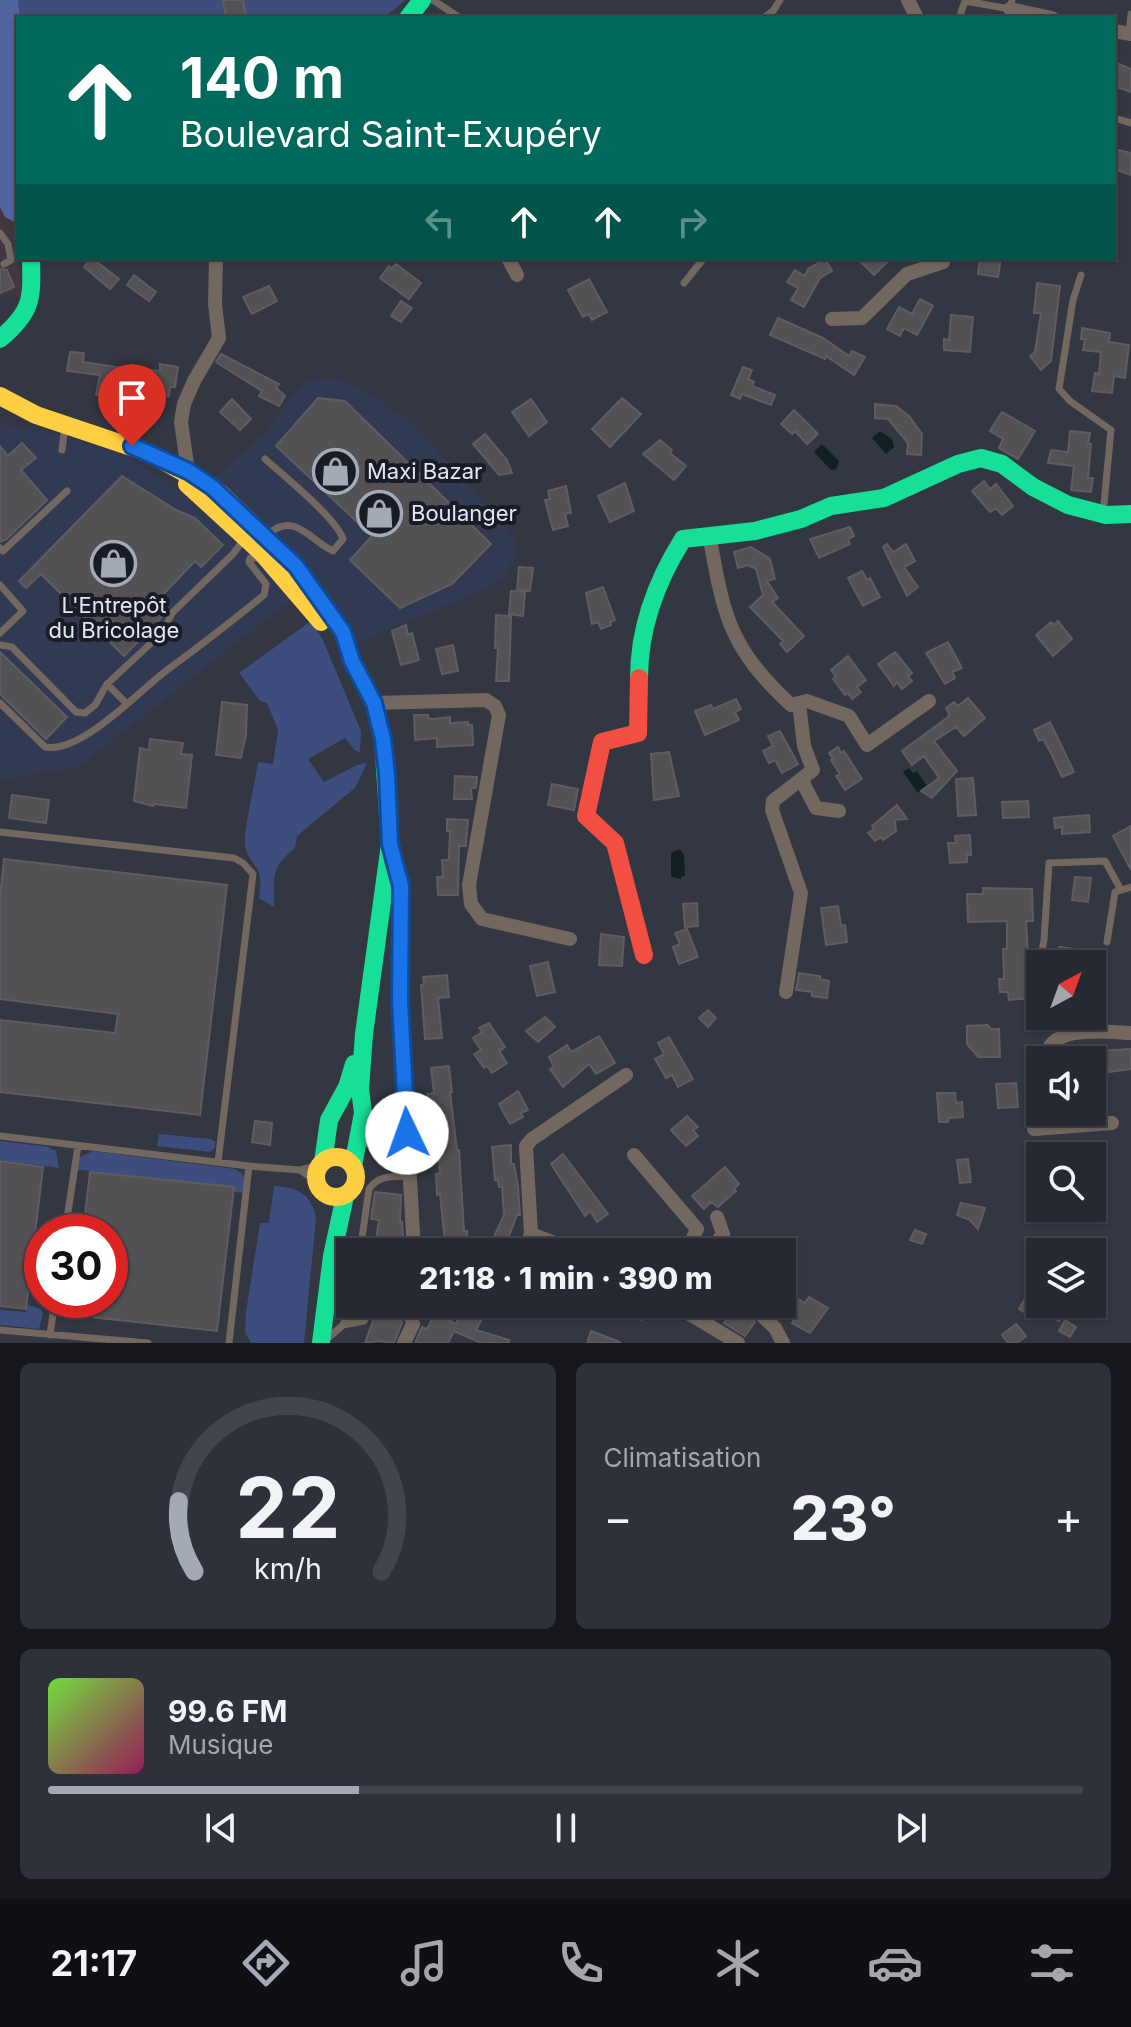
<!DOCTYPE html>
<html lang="fr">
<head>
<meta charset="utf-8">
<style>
  :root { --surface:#262932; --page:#2e313a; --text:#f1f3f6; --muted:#a4a6ac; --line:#42454d; --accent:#a4a9b6 }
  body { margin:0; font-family:Inter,sans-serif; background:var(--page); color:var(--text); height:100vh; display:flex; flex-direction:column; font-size:30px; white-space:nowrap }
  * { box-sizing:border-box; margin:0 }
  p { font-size:26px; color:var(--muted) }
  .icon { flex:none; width:44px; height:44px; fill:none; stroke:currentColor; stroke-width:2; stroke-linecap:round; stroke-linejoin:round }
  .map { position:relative; height:1343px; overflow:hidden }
  .details { display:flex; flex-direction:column; gap:20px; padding:20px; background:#15171c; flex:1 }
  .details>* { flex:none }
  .banner { position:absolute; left:16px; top:16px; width:1100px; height:244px; border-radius:0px; box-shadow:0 2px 6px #0004,0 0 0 2px var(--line); background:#00695c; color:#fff; overflow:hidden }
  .needle { width:52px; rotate:41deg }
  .fabs { position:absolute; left:1026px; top:950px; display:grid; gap:16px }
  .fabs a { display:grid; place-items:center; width:80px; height:80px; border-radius:0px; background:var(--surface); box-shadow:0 2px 6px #0004,0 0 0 2px var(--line); font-size:40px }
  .speed { position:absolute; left:24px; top:1214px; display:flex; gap:16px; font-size:40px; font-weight:700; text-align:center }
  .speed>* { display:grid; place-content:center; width:104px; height:104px; border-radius:50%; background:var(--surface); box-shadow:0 2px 6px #0004,0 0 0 2px var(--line); line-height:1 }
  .speed .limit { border:12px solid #d22; background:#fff; color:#111 }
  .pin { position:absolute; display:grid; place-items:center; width:68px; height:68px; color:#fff; margin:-82px -34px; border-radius:50% 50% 50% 0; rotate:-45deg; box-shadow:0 0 8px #0007 }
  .pin .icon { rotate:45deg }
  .me { position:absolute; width:88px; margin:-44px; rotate:357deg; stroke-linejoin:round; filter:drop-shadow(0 0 6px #0008) }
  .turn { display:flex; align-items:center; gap:28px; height:168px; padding:0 32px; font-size:36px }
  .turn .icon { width:104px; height:104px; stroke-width:2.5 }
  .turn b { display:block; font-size:56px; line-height:68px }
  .lanes { display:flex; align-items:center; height:76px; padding:0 32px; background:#0003; justify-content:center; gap:40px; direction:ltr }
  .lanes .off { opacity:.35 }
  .big { font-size:60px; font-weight:800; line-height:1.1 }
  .details .card { flex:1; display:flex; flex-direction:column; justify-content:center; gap:12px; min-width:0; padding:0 28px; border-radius:12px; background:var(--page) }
  .details .dial { align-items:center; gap:0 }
  .dial svg { height:208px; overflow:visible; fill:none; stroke:var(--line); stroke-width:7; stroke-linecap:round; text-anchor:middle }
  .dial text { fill:var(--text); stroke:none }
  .song { display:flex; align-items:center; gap:24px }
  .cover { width:96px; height:96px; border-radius:12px; background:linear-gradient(135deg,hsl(100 70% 55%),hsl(330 70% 35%)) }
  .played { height:8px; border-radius:4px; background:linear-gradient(90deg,var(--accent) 30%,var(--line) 30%) }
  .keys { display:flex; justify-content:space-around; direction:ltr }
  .heat { display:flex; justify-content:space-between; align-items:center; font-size:44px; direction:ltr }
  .details .tiles { flex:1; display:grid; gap:20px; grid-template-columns:1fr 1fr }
  .card:last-child { grid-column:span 2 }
  .trip { position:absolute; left:336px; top:1238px; width:460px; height:80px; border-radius:0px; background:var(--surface); box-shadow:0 2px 6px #0004,0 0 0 2px var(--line); font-weight:800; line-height:80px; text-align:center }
  .menu { display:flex; height:128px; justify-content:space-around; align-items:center; background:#0f1014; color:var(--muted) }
  .menu .icon { width:56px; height:56px }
  .menu .active { color:var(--accent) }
  .menu b { font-size:36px; color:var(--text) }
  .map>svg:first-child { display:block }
  .commercial { fill:#443641 }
  .built { fill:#313a52 }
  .green { fill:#3d4d7d }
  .forest { fill:#5065a0 }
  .water { fill:#112022 }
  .building { fill:#545155; stroke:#5f5c61; stroke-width:2 }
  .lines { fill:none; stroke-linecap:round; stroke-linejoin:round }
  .lane { stroke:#736860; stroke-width:7 }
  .street { stroke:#736860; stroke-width:14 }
  .fast { stroke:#16e098; stroke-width:18 }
  .slow { stroke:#ffcf43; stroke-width:18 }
  .jam { stroke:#f24e42; stroke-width:18 }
  .route-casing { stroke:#114b97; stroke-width:20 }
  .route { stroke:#1a73e8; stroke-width:14 }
  .labels { text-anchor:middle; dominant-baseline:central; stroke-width:8; stroke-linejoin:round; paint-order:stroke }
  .poi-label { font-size:22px; fill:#e2e7f5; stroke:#181c25; text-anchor:start }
</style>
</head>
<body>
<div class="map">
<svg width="1131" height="1343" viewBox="0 0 1131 1343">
  <rect width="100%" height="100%" fill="#323742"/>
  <path class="commercial" d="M0 187 16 225 22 297 0 296Z"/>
  <path class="built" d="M331 378 353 385 375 397 415 425 503 524 516 541 515 555 503 578 490 587 349 647 294 598 79 767 0 780V424L39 430 120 451 185 495 205 475 215 477 265 433 292 395 304 384 313 379Z"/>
  <path class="green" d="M18 0H406L383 18H20Z
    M311 621 323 640 361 731 360 752 355 751 345 738 308 759 324 782 357 765 367 763 355 788 297 836 295 848C269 869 275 876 274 907L259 898C265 861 249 869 245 845 243 833 256 778 258 762L273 764 278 730 267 703 260 701 239 673Z
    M159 1134 211 1139 215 1142V1148L210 1152 157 1146Z
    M0 1141 49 1147 56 1151 59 1168 0 1160Z
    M93 1151 235 1169C246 1175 246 1180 244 1193L233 1192V1187L72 1169 74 1160Z
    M274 1186C297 1187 312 1194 316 1218L304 1343H251L245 1333 246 1312 260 1223H269Z
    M27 1305 41 1309 43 1313 39 1329 0 1325V1310L26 1312Z"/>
  <path class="forest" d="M0 0H18L20 18 18 224 5 217 0 207Z"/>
  <path class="water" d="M880 431 892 439 894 447 886 454 872 438Z
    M822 444 839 461 836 469 831 470 814 452Z
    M909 768 913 773 917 771 927 786 918 793 903 772Z
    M680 849 684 855 685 876H682L681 879 671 877V853Z"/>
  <path class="building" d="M223 0H243L246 18H226Z
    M1114 62 1131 69V92L1114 86Z
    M1114 149 1131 153V175L1114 169Z
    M92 258 119 279 110 289 84 267Z
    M857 258H891L874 275Z
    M980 258H1001L998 277 978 274Z
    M825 259 832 271 820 278 804 307 791 300 798 288 787 282 795 270 805 276 808 269Z
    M396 264 421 283 409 299 380 278 389 266 391 269Z
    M0 269 7 270 14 287 0 293Z
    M134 275 156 292 149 301 127 285Z
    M589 279 607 312 592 320 589 314 583 317 568 290Z
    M1037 283 1060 286 1051 361 1041 370 1030 356 1035 352 1041 313H1034Z
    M269 286 277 301 252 314 243 297Z
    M920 299 933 306 917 335 904 328 900 336 887 329 899 307 912 314Z
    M401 301 412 308 401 322 391 316Z
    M951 315 973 317 970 352 944 350V339L949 340Z
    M778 318 823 338 849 356 852 351 865 357 854 375 826 356 825 359 770 335Z
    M1082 328 1110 333 1109 342 1129 345 1125 378 1114 376 1112 393 1092 391 1095 373 1099 374 1101 352 1083 350 1085 339H1081Z
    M70 352 84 353 83 362 130 369V367L160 371V364L178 367 175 387H170L169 396 148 393V387L120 384 118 399 96 395 100 375 67 371Z
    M221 354 279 384 276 388 285 396 279 406 259 396 262 391 216 362Z
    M743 367 752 370 748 379 754 382 752 386 775 395 771 405 742 394 740 399 731 395Z
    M318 398 345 401 491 544 452 584 400 608 350 560 372 536 276 446Z
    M622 398 641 414 610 447 592 429Z
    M232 399 251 419 240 430 220 412Z
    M531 399 547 422 529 436 512 412Z
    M875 404 896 406 909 416 922 434 921 455 907 454 908 443 888 419 875 418Z
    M794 410 818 434 807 444 795 431 792 434 781 424Z
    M1002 412 1035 431 1018 459 999 448 1003 439 990 431Z
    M1070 431 1090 433 1088 444H1091L1088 478H1093L1091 492 1071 490 1074 466 1048 463 1051 450 1068 452Z
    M485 434 507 460 512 473 499 475 473 444Z
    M660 440 672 450 670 453 686 466 674 480 643 454Z
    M22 443 36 458 21 470 47 500 7 539 0 542V446L8 456Z
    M122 476 176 510 195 518 223 545 201 567 195 561 152 606 163 616 124 656 41 574 26 588 19 581Z
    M984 481 990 489 996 484 1013 506 1002 515 996 508 990 512 972 491Z
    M625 483 634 511 610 522 598 496Z
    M566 486 571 513 565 514 568 526 553 530 545 500 550 499 548 491Z
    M850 527 854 536 848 539 850 544 819 558 810 539Z
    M887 544 893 552 906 544 915 561 904 567 918 587 907 596 883 547Z
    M751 547 770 559 775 579 767 581 778 598 772 602 804 636 787 652 780 644 783 641 750 607 763 595 756 569 748 565 738 568 734 552Z
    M519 567 533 568 530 591 517 590Z
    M862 571 867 580 870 578 880 597 863 606 848 578Z
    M603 587 615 620 610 622 611 625 601 629 598 622 592 624 586 593Z
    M511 591 525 592 523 616 509 614Z
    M496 615 511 616 509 681H496L498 648H495Z
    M1058 621 1072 639 1053 656 1036 635 1051 622 1054 625Z
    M406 625 408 635 412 633 419 660 401 665 392 631Z
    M948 642 962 668 952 672 955 678 945 684 926 653Z
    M453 645 458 671 442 674 436 649Z
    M0 652 67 717 46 739 0 694Z
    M895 652 912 673 908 676 912 681 902 689 897 682 894 686 878 664Z
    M848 656 866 680 857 687 861 692 852 699 848 693 845 695 833 679 836 677 831 670Z
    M968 698 985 718 964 736 956 727 934 741 957 771 932 798 921 791 939 778 924 756 912 765 902 751 948 717 949 713 946 708 954 702 958 706Z
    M736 699 741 709 735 712 739 720 705 735 695 711 711 705 713 709Z
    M222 702 247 705 246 735 241 758 216 755Z
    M414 715H428V718L433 719 450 717V723L468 722V725H472L473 745 437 747V738L415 740Z
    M1050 722 1074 772 1062 777 1051 753 1043 739 1039 741 1034 730Z
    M780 731 798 764 782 773 775 760 769 763 763 751 773 746 768 736Z
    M150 739 183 743 181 754 192 755 186 808 154 804 153 806 134 801 140 748 149 750Z
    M838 747 841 753 844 751 862 779 845 790 836 776 840 774 831 760 833 759 829 753Z
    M669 752 679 796 654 800 651 754Z
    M455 776 477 777 476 788H471L472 799H454Z
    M973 778 976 815 958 816 956 779Z
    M552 784 578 789 574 810 548 805Z
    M12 795 49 800 46 823 9 818Z
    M1028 801 1029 817 1003 818 1002 802Z
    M897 805 907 819 895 820 896 831 883 840 881 837 875 841 868 833 874 829 872 826Z
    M1089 815 1090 832 1062 834V827L1055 828 1054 818Z
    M447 819 468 820 466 842V846H459L458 895H438L437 877H443L442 860H448L449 857 450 831H447Z
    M1131 826V870L1113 836Z
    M970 835 971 855H967V862L950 863 948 843H956L955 836Z
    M4 859 227 885 200 1115 0 1092V1020L115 1033 118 1014 0 999V897Z
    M1075 877 1091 878 1088 902 1072 900Z
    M983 888 1032 889 1033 921H1026L1031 998 1009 1000 1008 992H1000L999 979H1004L1003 949H1007V921L968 922 967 894H983Z
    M697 903 698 926 685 927 683 904Z
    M838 906 841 926 845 925 847 942 826 945 821 908Z
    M687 929 698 957 679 964 673 947 680 944 675 933Z
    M601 934 624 937 622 966 599 965Z
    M1059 947 1076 949 1074 961 1071 960V964H1057Z
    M548 962 555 992 537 996 530 966Z
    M799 973 820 976V979L829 981 827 998 812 996V992L796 990Z
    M447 975 449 997 438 998 442 1038 425 1039 421 985 424 984 423 977Z
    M708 1010 716 1018 708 1027 699 1018Z
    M545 1017 555 1027 538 1042 526 1031Z
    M489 1023 505 1047 500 1051 498 1049 507 1063 492 1073 487 1066 484 1068 474 1054 481 1050 473 1038 482 1032 479 1028Z
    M988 1025 991 1029H999L1000 1057H978L967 1044V1026Z
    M599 1036 615 1063 596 1074 589 1064 563 1087 550 1069 554 1067 549 1057 567 1045 571 1052Z
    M669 1037 693 1079 678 1087 672 1075 666 1078 655 1059 664 1054 658 1043Z
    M1131 1049V1069L1108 1072 1107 1061H1101V1051Z
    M449 1066 452 1092H450L457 1150H459L464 1231H467V1252H446L440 1194 437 1195 436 1174 440 1173 439 1150H443L441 1128H438V1122H435L434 1110H430L427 1094 434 1093 431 1068Z
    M1016 1083 1018 1107 998 1108 996 1084Z
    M518 1091 528 1110 521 1113 523 1117 510 1124 499 1104Z
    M937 1093H955L956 1103 962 1102 963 1117 949 1118 948 1122H939Z
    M687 1116 698 1127 693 1130 698 1136 686 1146 671 1130Z
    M255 1121 272 1123 270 1145 252 1142Z
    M511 1145V1164H514L518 1186 520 1215H517L506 1244 515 1247 514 1252H487L504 1215 502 1187H499L498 1180H495L492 1147Z
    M563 1154 608 1214 597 1222 590 1211 585 1216 551 1164Z
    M968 1159 971 1182 960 1183 957 1160Z
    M0 1161 43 1167 26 1309 0 1306Z
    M725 1167 739 1184 734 1189 736 1191 718 1207 711 1202 704 1209 692 1196Z
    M90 1172 234 1187 217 1331 73 1315 75 1300H110V1232H83Z
    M375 1192 401 1195 400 1221 402 1222 403 1236 401 1252H374L379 1220 371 1219Z
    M961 1203 985 1208 978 1229 970 1220 957 1215Z
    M915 1230 926 1234 922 1244 910 1240Z
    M1032 1287 1040 1291V1304H1069L1059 1321 1038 1310 1034 1318 1019 1309Z
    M788 1293 805 1303 809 1297 828 1308 810 1333 792 1323 796 1316 779 1306Z
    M379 1304 399 1311 402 1323 394 1343 378 1341 365 1343Z
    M465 1304 487 1309 476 1330 509 1340V1343H481L454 1331 448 1343H415L422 1327 427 1329 435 1313 456 1324Z
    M605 1304H648L642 1320Z
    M714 1304H740L743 1311 755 1322 745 1336 724 1323 729 1316Z
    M1065 1320 1076 1327 1070 1337 1059 1331Z
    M1016 1324 1026 1336 1017 1343H1008L1002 1335Z
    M591 1331 620 1342V1343H587Z"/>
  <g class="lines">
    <path class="lane" d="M433 0 460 18
      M763 18 773 11 780 0
      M959 18 965 1 1010 9 1012 0
      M1129 34 1131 14
      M1114 118 1131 123
      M0 233 8 244 11 260 4 264
      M1081 275 1073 300 1059 389 1070 401 1111 430 1103 514
      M684 283 704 258
      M62 450 65 426
      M265 459C283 475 337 519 343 539L333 551C310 541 295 510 267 535
      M0 548 3 551 67 491
      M0 585 23 611 0 633
      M0 645 12 647 76 712 85 713 95 705 107 684 163 632 172 613 233 554 245 538
      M107 684 126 703
      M0 703 45 747C81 754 139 691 167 670 200 646 232 621 264 595L266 584 249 562 250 558H261
      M0 832 234 858 243 863 253 874 218 1162
      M1107 942 1115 892 1131 887
      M1039 969 1044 940 1049 863 1105 861 1121 890
      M0 1136 249 1166 300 1170 321 1164
      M300 1170 316 1181
      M65 1232 78 1146
      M360 1252 369 1189C379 1174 394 1177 410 1176
      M343 1325 364 1321 373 1304
      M0 1330 148 1343
      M50 1335 55 1300
      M327 1339 343 1325 351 1304
      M229 1343 249 1166"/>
    <path class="street" d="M908 0 917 18
      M1010 9 1052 18
      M1114 31 1131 34
      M508 258 517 275
      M832 319 862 318 907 274 943 262V258
      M188 471 181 422 184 404 194 381 219 338 215 304 216 258
      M710 539C724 618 730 648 791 705L807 701 849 716 867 745 929 701
      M374 703 486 700 495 706 499 715 469 885 471 904 482 919 570 939
      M801 779 816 808 839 811
      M392 852 401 886 400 1001 414 1252
      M786 992 801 893 772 810 773 801 813 770 804 746 799 703
      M1046 1060C1047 1023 1107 1032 1131 1033
      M1034 1129 1112 1123
      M358 1144 384 1130 407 1133
      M634 1155 697 1229 693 1238 700 1252
      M531 1234 579 1252
      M524 1252 531 1234 526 1146 532 1139 626 1075
      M709 1252 723 1234 717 1217
      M673 1304 738 1343
      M750 1304 775 1328 783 1343
      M404 1343 413 1324 407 1304"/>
    <path class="fast" d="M408 18 422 0
      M0 339C33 311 32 299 31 258
      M639 678C639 627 656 582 683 539L755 531 801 519 831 506 884 498 958 464 981 458 1002 464 1033 487 1068 505 1106 515 1131 514
      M323 1162 329 1120 347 1087 354 1064
      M353 1166 363 1113 360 1089 364 1034 390 844 383 739 374 703 365 685
      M321 1343 332 1256 345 1196"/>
    <path class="slow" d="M0 396 36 415 149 453 220 493 296 566 343 632 352 661 365 685
      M187 484 261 552 321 622
      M316 1177a20 20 0 1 1 40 0a20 20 0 1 1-40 0Z"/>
    <path class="jam" d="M639 678 638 733 602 742 586 816 615 843 644 955"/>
  </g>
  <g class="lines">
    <defs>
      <path id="route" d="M132 446 188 471 212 487 296 566 343 632 352 661 374 703 383 739 387 774 390 844 401 886 400 1001 407 1133"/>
    </defs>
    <use href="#route" class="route-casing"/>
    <use href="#route" class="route"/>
  </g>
  <defs>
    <symbol id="shop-ring" viewBox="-11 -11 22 22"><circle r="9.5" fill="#181c25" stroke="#a4a9b6" stroke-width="1.5"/><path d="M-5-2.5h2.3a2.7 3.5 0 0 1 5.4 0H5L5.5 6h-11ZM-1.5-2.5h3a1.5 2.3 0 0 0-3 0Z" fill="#a4a9b6"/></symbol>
  </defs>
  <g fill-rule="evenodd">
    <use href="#shop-ring" x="310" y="446" width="51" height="51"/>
    <use href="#shop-ring" x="354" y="488" width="51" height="51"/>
    <use href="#shop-ring" x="88" y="538" width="51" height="51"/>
  </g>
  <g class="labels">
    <g class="poi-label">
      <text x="367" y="471">Maxi Bazar</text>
      <text x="411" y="513">Boulanger</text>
      <text x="114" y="605" text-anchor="middle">L'Entrepôt<tspan x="114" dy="25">du Bricolage</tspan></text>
    </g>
  </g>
</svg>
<div class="fabs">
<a><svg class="needle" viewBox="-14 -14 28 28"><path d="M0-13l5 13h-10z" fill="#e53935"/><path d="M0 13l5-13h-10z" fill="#a4a6ac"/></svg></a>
<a><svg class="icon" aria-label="sound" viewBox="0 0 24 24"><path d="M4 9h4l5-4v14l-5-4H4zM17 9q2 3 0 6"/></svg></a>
<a><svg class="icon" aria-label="search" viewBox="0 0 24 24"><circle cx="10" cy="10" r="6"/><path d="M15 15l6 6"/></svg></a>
<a><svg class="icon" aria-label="layers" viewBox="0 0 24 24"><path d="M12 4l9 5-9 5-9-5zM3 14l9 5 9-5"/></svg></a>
</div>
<div class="speed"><div class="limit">30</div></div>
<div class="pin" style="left:132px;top:446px;background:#d93025"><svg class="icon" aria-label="arrive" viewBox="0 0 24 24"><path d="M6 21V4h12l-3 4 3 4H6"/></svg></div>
<svg class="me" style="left:407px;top:1133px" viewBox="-20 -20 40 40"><circle r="19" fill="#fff"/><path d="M0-13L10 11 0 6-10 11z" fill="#1a73e8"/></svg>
<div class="trip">21:18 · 1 min · 390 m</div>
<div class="banner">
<div class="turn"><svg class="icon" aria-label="ahead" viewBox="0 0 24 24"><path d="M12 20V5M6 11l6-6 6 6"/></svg><div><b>140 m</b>Boulevard Saint-Exupéry</div></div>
<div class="lanes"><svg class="icon off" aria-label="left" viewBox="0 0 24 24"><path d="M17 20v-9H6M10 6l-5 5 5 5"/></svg><svg class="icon" aria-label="ahead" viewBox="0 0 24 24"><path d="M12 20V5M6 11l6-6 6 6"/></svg><svg class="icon" aria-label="ahead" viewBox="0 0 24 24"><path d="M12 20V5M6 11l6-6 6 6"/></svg><svg class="icon off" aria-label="right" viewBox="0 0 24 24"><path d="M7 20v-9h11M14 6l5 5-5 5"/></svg></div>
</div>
</div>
<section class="details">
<div class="tiles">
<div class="card dial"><svg viewBox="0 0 100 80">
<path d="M14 69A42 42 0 1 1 86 69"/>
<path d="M14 69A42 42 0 0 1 8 42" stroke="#a4a9b6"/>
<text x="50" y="56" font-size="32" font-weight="700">22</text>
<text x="50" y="72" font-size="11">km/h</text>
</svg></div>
<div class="card"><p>Climatisation</p>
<div class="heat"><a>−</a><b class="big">23°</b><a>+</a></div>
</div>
<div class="card">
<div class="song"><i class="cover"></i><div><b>99.6 FM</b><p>Musique</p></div></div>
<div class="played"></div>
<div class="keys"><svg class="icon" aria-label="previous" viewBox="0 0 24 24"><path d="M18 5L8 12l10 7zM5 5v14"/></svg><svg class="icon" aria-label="pause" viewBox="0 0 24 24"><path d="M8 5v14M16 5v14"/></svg><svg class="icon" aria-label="next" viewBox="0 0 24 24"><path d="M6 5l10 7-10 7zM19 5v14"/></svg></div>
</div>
</div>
</section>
<nav class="menu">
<b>21:17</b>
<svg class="icon active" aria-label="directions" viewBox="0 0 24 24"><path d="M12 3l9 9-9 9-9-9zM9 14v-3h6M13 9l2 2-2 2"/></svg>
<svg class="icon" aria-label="music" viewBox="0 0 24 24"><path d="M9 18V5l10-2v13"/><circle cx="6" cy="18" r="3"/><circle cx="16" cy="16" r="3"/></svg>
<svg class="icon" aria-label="phone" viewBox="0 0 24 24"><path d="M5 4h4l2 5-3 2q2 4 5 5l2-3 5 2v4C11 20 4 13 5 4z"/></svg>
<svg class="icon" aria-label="climate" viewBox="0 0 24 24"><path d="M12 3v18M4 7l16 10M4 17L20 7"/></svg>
<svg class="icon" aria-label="car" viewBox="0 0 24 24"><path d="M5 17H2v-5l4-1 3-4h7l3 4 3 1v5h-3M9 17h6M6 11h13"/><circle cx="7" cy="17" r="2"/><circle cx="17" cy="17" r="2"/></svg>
<svg class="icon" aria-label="filters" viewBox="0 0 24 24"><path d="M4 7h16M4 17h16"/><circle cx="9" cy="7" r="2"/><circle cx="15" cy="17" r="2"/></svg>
</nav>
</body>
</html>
